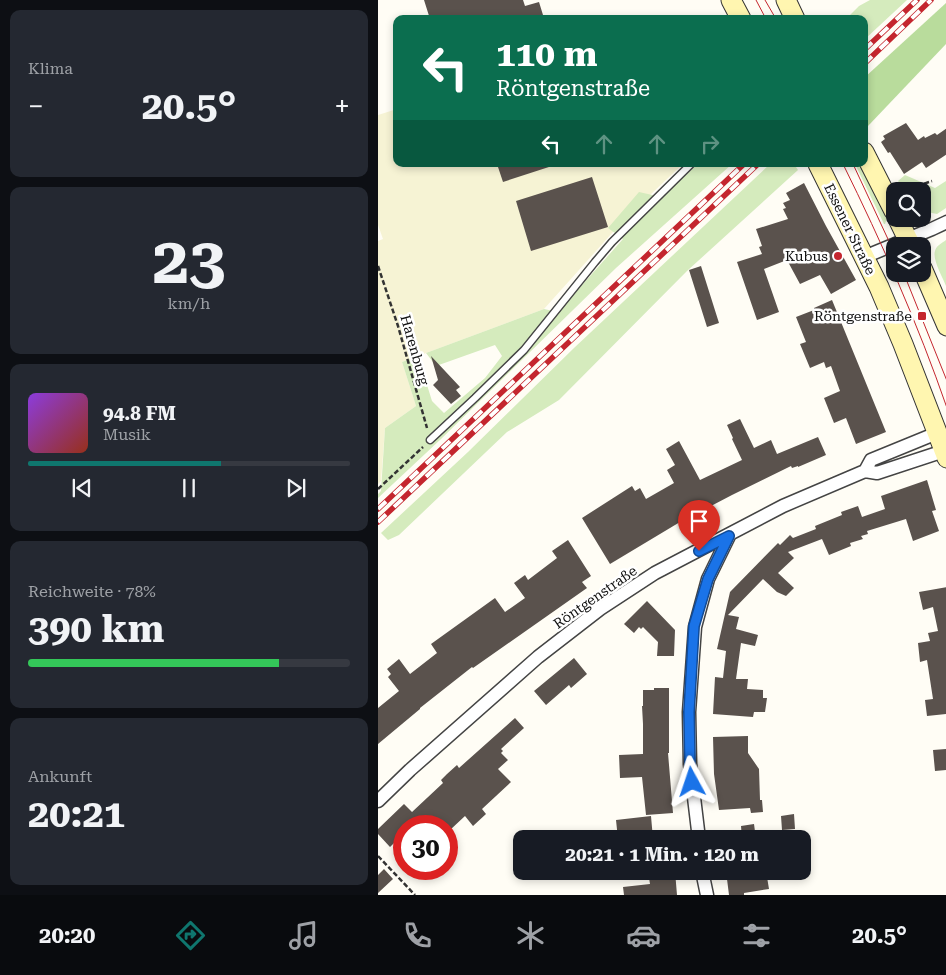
<!DOCTYPE html>
<html lang="de">
<head>
<meta charset="utf-8">
<style>
  :root { --surface:#171b24; --page:#242831; --text:#f1f3f6; --muted:#9ea1a6; --line:#363941; --accent:#0f766e }
  body { margin:0; font-family:"Roboto Serif",serif; background:var(--page); color:var(--text); height:100vh; display:flex; flex-direction:column; font-size:19px; white-space:nowrap }
  * { box-sizing:border-box; margin:0 }
  p { font-size:16px; color:var(--muted) }
  .icon { flex:none; width:28px; height:28px; fill:none; stroke:currentColor; stroke-width:2; stroke-linecap:round; stroke-linejoin:round }
  .map { position:relative; flex:1; overflow:hidden }
  .side { display:flex; flex-direction:column; gap:10px; padding:10px; background:#0d0f14; width:378px }
  .side>* { flex:none }
  .guide { position:absolute; left:15px; top:15px; width:475px; height:152px; border-radius:10px; box-shadow:0 2px 8px #0003; background:#0b6e4f; color:#fff; overflow:hidden }
  .fabs { position:absolute; left:508px; top:182px; display:grid; gap:10px }
  .fabs a { display:grid; place-items:center; width:45px; height:45px; border-radius:10px; background:var(--surface); box-shadow:0 2px 8px #0003; font-size:25px }
  .speed { position:absolute; left:15px; top:815px; display:flex; gap:10px; font-size:25px; font-weight:700; text-align:center }
  .speed>* { display:grid; place-content:center; width:65px; height:65px; border-radius:50%; background:var(--surface); box-shadow:0 2px 8px #0003; line-height:1 }
  .speed .limit { border:8px solid #d22; background:#fff; color:#111 }
  .pin { position:absolute; display:grid; place-items:center; width:42px; height:42px; color:#fff; margin:-51px -21px; border-radius:50% 50% 50% 0; rotate:-45deg; box-shadow:0 0 5px #0007 }
  .pin .icon { rotate:45deg }
  .me { position:absolute; width:55px; margin:-28px; rotate:355deg; stroke-linejoin:round; filter:drop-shadow(0 0 4px #0008) }
  .turn { display:flex; align-items:center; gap:18px; height:105px; padding:0 20px; font-size:22px }
  .turn .icon { width:65px; height:65px; stroke-width:2.5 }
  .turn b { display:block; font-size:35px; line-height:42px }
  .lanes { display:flex; align-items:center; height:48px; padding:0 20px; background:#0003; justify-content:center; gap:25px; direction:ltr }
  .lanes .off { opacity:.35 }
  .big { font-size:38px; font-weight:700; line-height:1.1 }
  .side .card { flex:1; display:flex; flex-direction:column; justify-content:center; gap:8px; min-width:0; padding:0 18px; border-radius:10px; background:var(--page) }
  .side .dial { align-items:center; gap:0 }
  .dial b { font-size:65px; line-height:1 }
  .song { display:flex; align-items:center; gap:15px }
  .cover { width:60px; height:60px; border-radius:8px; background:linear-gradient(135deg,hsl(270 70% 55%),hsl(10 70% 35%)) }
  .played { height:5px; border-radius:2px; background:linear-gradient(90deg,var(--accent) 60%,var(--line) 60%) }
  .keys { display:flex; justify-content:space-around; direction:ltr }
  .heat { display:flex; justify-content:space-between; align-items:center; font-size:28px; direction:ltr }
  .charge { height:8px; border-radius:4px; background:linear-gradient(90deg,#34c759 78%,var(--line) 0) }
  .trip { position:absolute; left:135px; top:830px; width:298px; height:50px; border-radius:10px; background:var(--surface); box-shadow:0 2px 8px #0003; font-weight:700; line-height:50px; text-align:center }
  .dock { display:flex; height:80px; justify-content:space-around; align-items:center; background:#090b0e; color:var(--muted) }
  .dock .icon { width:35px; height:35px }
  .dock .active { color:var(--accent) }
  .dock b { font-size:22px; color:var(--text) }
  main { display:flex; flex:1; min-height:0 }
  .map>svg:first-child { display:block }
  .farmland { fill:#f6f3d4 }
  .green { fill:#d5ebbd }
  .forest { fill:#b9dc9c }
  .building { fill:#5a524d }
  .lines { fill:none; stroke-linecap:round; stroke-linejoin:round }
  .service-casing { stroke:#444; stroke-width:9 }
  .minor-casing { stroke:#444; stroke-width:15 }
  .secondary-casing { stroke:#333; stroke-width:21 }
  .path { stroke:#333; stroke-width:2.5; stroke-dasharray:5 2.5; stroke-linecap:butt }
  .service { stroke:#fff; stroke-width:6 }
  .minor { stroke:#fff; stroke-width:12 }
  .secondary { stroke:#fff6b0; stroke-width:19 }
  .tram { stroke:#c4262e; stroke-width:1 }
  .rail-casing { stroke:#c4262e; stroke-width:5.5 }
  .rail { stroke:#fff; stroke-width:4; stroke-dasharray:11; stroke-linecap:butt }
  .route-casing { stroke:#114b97; stroke-width:12 }
  .route { stroke:#1a73e8; stroke-width:9 }
  .poi-dot { fill:#c4262e; stroke:#fff; stroke-width:2 }
  .labels { text-anchor:middle; dominant-baseline:central; stroke-width:5; stroke-linejoin:round; paint-order:stroke }
  .street-label { font-size:14px; fill:#111; stroke:#fff }
  .poi-label { font-size:14px; fill:#111; stroke:#fff; text-anchor:end }
</style>
</head>
<body>
<main>
<section class="side">
<div class="card"><p>Klima</p>
<div class="heat"><a>−</a><b class="big">20.5°</b><a>+</a></div>
</div>
<div class="card dial"><b>23</b><p>km/h</p></div>
<div class="card">
<div class="song"><i class="cover"></i><div><b>94.8 FM</b><p>Musik</p></div></div>
<div class="played"></div>
<div class="keys"><svg class="icon" aria-label="previous" viewBox="0 0 24 24"><path d="M18 5L8 12l10 7zM5 5v14"/></svg><svg class="icon" aria-label="pause" viewBox="0 0 24 24"><path d="M8 5v14M16 5v14"/></svg><svg class="icon" aria-label="next" viewBox="0 0 24 24"><path d="M6 5l10 7-10 7zM19 5v14"/></svg></div>
</div>
<div class="card"><p>Reichweite · 78%</p><b class="big">390 km</b><div class="charge"></div></div>
<div class="card"><p>Ankunft</p><b class="big">20:21</b></div>
</section>
<div class="map">
<svg width="569" height="895" viewBox="0 0 569 895">
  <rect width="100%" height="100%" fill="#fffdf5"/>
  <path class="farmland" d="M19 109V164H305L272 195 235 232 166 309 24 362 38 406 7 428 3 481 0 484V241L5 239 0 225V115Z"/>
  <path class="green" d="M492 0H529L486 40V19H468L481 6Z
    M320 164H354L238 268 63 439 0 498V494L3 491 7 428 38 406 24 362 40 356 54 401 66 413 107 378 124 356 117 345 58 366 48 353 166 309 180 312 245 239 230 228 261 192 283 197Z
    M392 164H416L420 170 309 271 181 400 129 432 21 535 10 540 3 533 90 452 196 348Z
    M477 164H483L507 213 509 218 507 224H506Z
    M527 175 557 188 568 181V208L559 214 544 211V191H527L520 181Z
    M568 240V286C565 278 554 259 557 251 558 246 564 243 568 240Z"/>
  <path class="forest" d="M568 3V44L490 126 486 116V78Z"/>
  <path class="building" d="M46 0H145L147 6 161 2 165 15 155 19H52Z
    M528 123 540 140 546 136 547 138 557 133 559 135 569 128V154L548 168 544 162 526 174 512 152 510 153 503 142 507 139 505 136Z
    M119 164H173L174 166 125 182Z
    M214 177 230 227 153 251 138 201Z
    M426 183 448 226 478 280 453 294 442 275 422 284 409 260 386 269 401 312 379 320 359 262 384 254 381 247 384 246 378 229 410 219 405 209 408 208 405 203 412 200 408 193Z
    M323 266 341 323 329 327 311 270Z
    M454 300 508 432 478 444 468 418 456 423 446 398 462 391 453 366 448 368 446 362 432 368 422 344 428 342 418 317 436 310V308Z
    M53 356 82 387 78 390 83 396 73 404 55 385 60 380Z
    M362 419 376 448 393 440 399 454 440 437 448 455 420 467V466L414 468 413 466 354 495 312 517V516L232 564 204 518 254 486 257 491 262 488 268 499 296 483 289 470 297 465 288 449 301 441 322 480 364 460 354 439 355 438 349 425Z
    M549 480 558 510 554 511 561 531 535 541 528 519 489 531 490 534 483 536 485 539 472 543 473 546 451 555 444 539 410 552 416 558 400 573 416 588 408 596 399 592 385 579 350 615 361 617 358 629 380 635 377 646 363 643 358 679H370L369 689 385 690V698H389L387 712H376L375 717 335 714 337 677 345 678 348 651 339 649 352 592 400 543 402 545 412 535 415 538 438 529 437 526 464 515 463 512 480 506 484 517 507 509 503 496Z
    M190 540 213 576 204 582 209 588 95 668 94 667 42 708V709L0 744V708L21 691 10 677 13 674 9 669 21 659 32 674 59 653 53 644 117 598 127 612 147 598 136 583 147 575 150 580 179 558 174 551Z
    M569 587V714L549 716 547 700 555 699 549 660 542 662 540 643 552 641 550 633 560 631 555 607 545 610 541 592Z
    M269 601 297 630 296 656H279L280 642 265 627 263 629 261 627 256 633 246 624Z
    M196 658 209 674 193 688 191 685 168 705 156 691Z
    M276 688H291V753H290L295 813 268 815 264 777 242 778 241 755 265 754V724L264 706H265V690H276Z
    M137 718 146 728 123 749 125 751 123 753 130 760 120 769 133 782 104 809 108 814 95 826 87 816 72 830 69 826H26V833L12 847 0 834V829L26 804 34 812 65 783 63 780 69 774 79 765 81 768Z
    M370 736V753L381 769 382 800H384L385 812 373 813 372 808 341 810 336 774 335 737Z
    M569 749V770L557 771 555 750Z
    M416 814 417 829 404 830 403 816Z
    M273 816 275 839H240L238 820Z
    M376 824 378 839H364L363 826Z
    M6 869 15 879 0 893V875Z
    M270 871H297L299 895H246L245 887 272 884Z
    M348 871H388L391 889 366 893V895H351Z"/>
  <g class="lines">
    <defs>
      <path id="service" d="M52 440 97 398 146 350 217 262 234 242 313 164"/>
      <path id="minor" d="M486 257 554 229 569 222
        M487 471 499 473 566 451
        M0 801 32 770 160 657 222 609 277 573 405 506 487 471 493 460 559 433
        M321 839 312 764 311 712 317 627 330 579 351 536
        M324 871 329 895"/>
      <path id="secondary" d="M353 0 363 19
        M408 0 417 19
        M486 152 516 211
        M440 164 501 287 525 344 569 458
        M520 219 533 246
        M544 268 569 326"/>
    </defs>
    <use href="#service" class="service-casing"/>
    <use href="#minor" class="minor-casing"/>
    <use href="#secondary" class="secondary-casing"/>
    <path class="path" d="M525 191 554 181
      M0 266 20 326 49 428
      M515 280 529 274
      M0 489 45 447
      M0 856 37 895"/>
    <use href="#service" class="service"/>
    <use href="#minor" class="minor"/>
    <use href="#secondary" class="secondary"/>
    <path class="tram" d="M378 0 388 19
      M387 0 398 19
      M465 164C504 243 540 324 569 408
      M475 164 516 252
      M526 274 569 381"/>
    <defs>
      <path id="rail" d="M486 50 539 0
        M486 64 553 0
        M0 509 366 164
        M0 522 380 164"/>
    </defs>
    <use href="#rail" class="rail-casing"/>
    <use href="#rail" class="rail"/>
  </g>
  <g class="lines">
    <defs>
      <path id="route" d="M314 782 312 764 311 712 316 626 330 579 351 536 321 551"/>
    </defs>
    <use href="#route" class="route-casing"/>
    <use href="#route" class="route"/>
  </g>
  <g class="poi-dot">
    <circle cx="460" cy="256" r="5"/>
    <rect x="539" y="311" width="10" height="10" rx="2.5"/>
  </g>
  <g class="labels">
    <g class="street-label">
      <text transform="translate(472 229) rotate(64)">Essener Straße</text>
      <text transform="translate(37 350) rotate(74)">Harenburg</text>
      <text transform="translate(217 597) rotate(-35)">Röntgenstraße</text>
    </g>
    <g class="poi-label">
      <text x="450" y="256">Kubus</text>
      <text x="534" y="316">Röntgenstraße</text>
    </g>
  </g>
</svg>
<div class="fabs">
<a><svg class="icon" aria-label="search" viewBox="0 0 24 24"><circle cx="10" cy="10" r="6"/><path d="M15 15l6 6"/></svg></a>
<a><svg class="icon" aria-label="layers" viewBox="0 0 24 24"><path d="M12 4l9 5-9 5-9-5zM3 14l9 5 9-5"/></svg></a>
</div>
<div class="speed"><div class="limit">30</div></div>
<div class="pin" style="left:321px;top:551px;background:#d93025"><svg class="icon" aria-label="arrive" viewBox="0 0 24 24"><path d="M6 21V4h12l-3 4 3 4H6"/></svg></div>
<svg class="me" style="left:314px;top:782px" viewBox="-20 -20 40 40"><path d="M0-17L14 15 0 8-14 15z" fill="#1a73e8" stroke="#fff" stroke-width="4"/></svg>
<div class="trip">20:21 · 1 Min. · 120 m</div>
<div class="guide">
<div class="turn"><svg class="icon" aria-label="left" viewBox="0 0 24 24"><path d="M17 20v-9H6M10 6l-5 5 5 5"/></svg><div><b>110 m</b>Röntgenstraße</div></div>
<div class="lanes"><svg class="icon" aria-label="left" viewBox="0 0 24 24"><path d="M17 20v-9H6M10 6l-5 5 5 5"/></svg><svg class="icon off" aria-label="ahead" viewBox="0 0 24 24"><path d="M12 20V5M6 11l6-6 6 6"/></svg><svg class="icon off" aria-label="ahead" viewBox="0 0 24 24"><path d="M12 20V5M6 11l6-6 6 6"/></svg><svg class="icon off" aria-label="right" viewBox="0 0 24 24"><path d="M7 20v-9h11M14 6l5 5-5 5"/></svg></div>
</div>
</div>
</main>
<nav class="dock">
<b>20:20</b>
<svg class="icon active" aria-label="directions" viewBox="0 0 24 24"><path d="M12 3l9 9-9 9-9-9zM9 14v-3h6M13 9l2 2-2 2"/></svg>
<svg class="icon" aria-label="music" viewBox="0 0 24 24"><path d="M9 18V5l10-2v13"/><circle cx="6" cy="18" r="3"/><circle cx="16" cy="16" r="3"/></svg>
<svg class="icon" aria-label="phone" viewBox="0 0 24 24"><path d="M5 4h4l2 5-3 2q2 4 5 5l2-3 5 2v4C11 20 4 13 5 4z"/></svg>
<svg class="icon" aria-label="climate" viewBox="0 0 24 24"><path d="M12 3v18M4 7l16 10M4 17L20 7"/></svg>
<svg class="icon" aria-label="car" viewBox="0 0 24 24"><path d="M5 17H2v-5l4-1 3-4h7l3 4 3 1v5h-3M9 17h6M6 11h13"/><circle cx="7" cy="17" r="2"/><circle cx="17" cy="17" r="2"/></svg>
<svg class="icon" aria-label="filters" viewBox="0 0 24 24"><path d="M4 7h16M4 17h16"/><circle cx="9" cy="7" r="2"/><circle cx="15" cy="17" r="2"/></svg>
<b>20.5°</b>
</nav>
</body>
</html>
